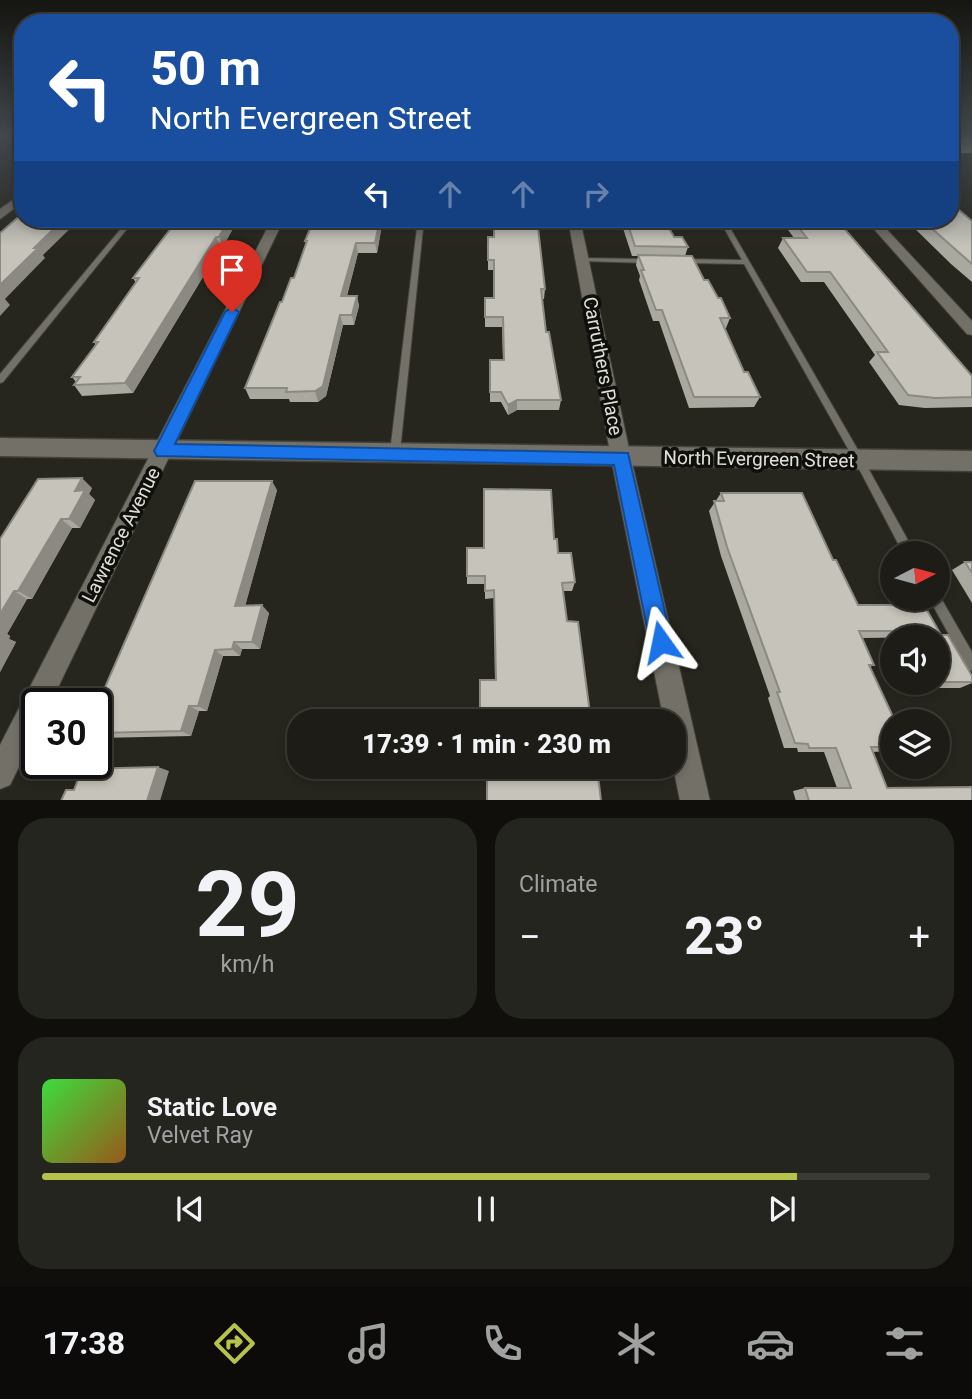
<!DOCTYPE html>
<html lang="en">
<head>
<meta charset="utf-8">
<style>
  :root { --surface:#1d1c16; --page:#25251f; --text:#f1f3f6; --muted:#a0a1a1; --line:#3b3a35; --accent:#b6c249 }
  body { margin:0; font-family:Roboto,sans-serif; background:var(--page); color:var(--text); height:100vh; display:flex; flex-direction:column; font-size:26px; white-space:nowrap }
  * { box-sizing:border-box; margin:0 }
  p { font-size:23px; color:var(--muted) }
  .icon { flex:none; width:38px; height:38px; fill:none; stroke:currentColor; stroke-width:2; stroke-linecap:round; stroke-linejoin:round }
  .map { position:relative; height:800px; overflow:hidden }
  .side { display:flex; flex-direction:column; gap:18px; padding:18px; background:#100f0c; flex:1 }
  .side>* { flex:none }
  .top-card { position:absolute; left:14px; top:14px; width:945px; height:214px; border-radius:28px; box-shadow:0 4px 10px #0003,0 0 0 2px var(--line); background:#1a4fa0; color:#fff; overflow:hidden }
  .needle { width:46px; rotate:84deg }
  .fabs { position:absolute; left:880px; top:541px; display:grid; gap:14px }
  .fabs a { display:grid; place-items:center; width:70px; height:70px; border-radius:50%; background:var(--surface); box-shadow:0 4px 10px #0003,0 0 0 2px var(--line); font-size:35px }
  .speed { position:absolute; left:21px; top:688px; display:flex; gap:14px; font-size:35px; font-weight:700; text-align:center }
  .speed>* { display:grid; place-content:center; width:91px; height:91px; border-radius:50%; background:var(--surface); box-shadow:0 4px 10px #0003,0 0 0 2px var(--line); line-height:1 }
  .speed .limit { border:4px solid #111; border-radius:10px; background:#fff; color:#111 }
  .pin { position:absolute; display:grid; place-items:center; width:60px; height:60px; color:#fff; margin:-72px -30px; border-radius:50% 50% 50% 0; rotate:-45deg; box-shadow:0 0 7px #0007 }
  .pin .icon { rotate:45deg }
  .me { position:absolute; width:77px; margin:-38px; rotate:348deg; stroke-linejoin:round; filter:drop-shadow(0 0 5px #0008) }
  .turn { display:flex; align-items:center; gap:24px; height:147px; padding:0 21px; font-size:32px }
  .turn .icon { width:91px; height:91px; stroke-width:2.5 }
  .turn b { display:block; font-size:49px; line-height:60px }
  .lanes { display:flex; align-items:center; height:66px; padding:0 21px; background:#0003; justify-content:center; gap:35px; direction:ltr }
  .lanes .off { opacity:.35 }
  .big { font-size:52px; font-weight:800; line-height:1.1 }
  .side .widget { flex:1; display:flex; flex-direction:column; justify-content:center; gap:10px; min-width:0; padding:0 24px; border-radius:28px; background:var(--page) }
  .side .dial { align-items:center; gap:0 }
  .dial b { font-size:91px; line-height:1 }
  .song { display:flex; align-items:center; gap:21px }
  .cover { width:84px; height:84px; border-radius:10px; background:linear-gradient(135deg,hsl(120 70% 55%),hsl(30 70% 35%)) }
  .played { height:7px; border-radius:4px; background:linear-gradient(90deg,var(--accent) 85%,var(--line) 85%) }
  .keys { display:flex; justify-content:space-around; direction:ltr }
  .heat { display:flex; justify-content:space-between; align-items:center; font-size:38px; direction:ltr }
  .side .tiles { flex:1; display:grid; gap:18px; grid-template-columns:1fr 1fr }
  .widget:last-child { grid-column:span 2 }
  .trip { position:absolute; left:287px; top:709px; width:399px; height:70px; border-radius:28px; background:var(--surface); box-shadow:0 4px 10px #0003,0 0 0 2px var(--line); font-weight:800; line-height:70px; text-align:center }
  .dock { display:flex; height:112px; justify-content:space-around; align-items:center; background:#0c0b09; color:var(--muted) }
  .dock .icon { width:49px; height:49px }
  .dock .on { color:var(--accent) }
  .dock b { font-size:32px; color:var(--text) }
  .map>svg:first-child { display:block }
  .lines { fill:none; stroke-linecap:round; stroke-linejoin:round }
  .lane-casing { stroke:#42413a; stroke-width:2 }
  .street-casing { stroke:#42413a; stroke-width:2 }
  .secondary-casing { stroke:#42413a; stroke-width:3 }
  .lane { fill:#727067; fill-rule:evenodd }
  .street { fill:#727067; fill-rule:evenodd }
  .secondary { fill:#727067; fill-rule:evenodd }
  .wall { fill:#aaa9a0 }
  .shaded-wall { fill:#8b8982 }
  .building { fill:#c6c4ba; stroke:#8b8982; stroke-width:2 }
  .route { fill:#1a73e8; stroke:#114b97; stroke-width:2 }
  .labels { text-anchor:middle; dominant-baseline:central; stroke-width:7; stroke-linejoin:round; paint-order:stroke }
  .street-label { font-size:19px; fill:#e0dfd9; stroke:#0f0f0b }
</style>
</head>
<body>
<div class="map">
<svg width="972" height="801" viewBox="0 0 972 801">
  <rect width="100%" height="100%" fill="#27261e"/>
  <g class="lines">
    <defs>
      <path id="lane" d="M129 219H135L3 382 0 383V374Z
        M418 219H424L400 452 398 455 395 456 392 455 390 452Z
        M723 219 726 221 862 457 915 553H903L856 463 744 264 686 263 683 261 686 259 742 260 720 221Z
        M582 258 647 259 650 261 647 263 580 261 579 260Z
        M938 593 972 652V671L968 669 931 602 929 598H938Z"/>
      <path id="street" d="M23 193V202L0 219V209Z
        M272 219H284L50 704H37V730L10 785 0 789V745Z
        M568 219H580L631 458 710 801H680L673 766 674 721H664L611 458Z
        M865 219H877L972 321V335L967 334Z"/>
      <path id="secondary" d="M0 438 972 451V471L0 456Z"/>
    </defs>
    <use href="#lane" class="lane-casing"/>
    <use href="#street" class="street-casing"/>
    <use href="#secondary" class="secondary-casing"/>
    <use href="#lane" class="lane"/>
    <use href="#street" class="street"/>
    <use href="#secondary" class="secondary"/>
  </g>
  <path class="wall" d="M950 135H972V153H950Z
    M238 219 223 247H221L133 393 82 396 74 385 76 382 72 377 96 345 94 342 136 283 133 278Z
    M314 219H383L377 253H358L347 296H357L359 306 354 325H343L326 396 318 402H290L289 399H250L245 388 282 302 294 278 306 244 305 241Z
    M620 219H664L674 237 688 247 685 256 718 298 730 318 726 328H724L744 372 760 397 754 407 689 408 659 321H653L639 280 640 276 636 265 638 256H632Z
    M780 219H836L972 376V407L925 408 899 405 869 362 875 355 824 282H801L778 248 783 238H794Z
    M905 219H950L972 221V282L951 264Z
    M534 228 545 289 544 299H542L546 332 561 400 559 410H517L508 415 501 402H490V360H503L502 327H485V298H494L493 270H488V247L494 237Z
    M92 488 89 494 95 500 80 528H72L32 599H27L7 634 10 636 9 639 16 642 0 672V539Z
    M277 490 245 606 269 613 260 649H242L240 656H223L207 711H199L191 736 99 738 96 737V708Z
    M721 493 833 560 858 605 941 635 972 676V683L960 688H920L918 682H938V637L862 638 874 665 870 667 892 721V751L872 752 887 788 972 801H796L793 791 805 788H837L824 752H798L797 748H784L768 698 770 696 721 556 709 511Z
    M554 539 558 553 575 582 572 591H563L495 680 494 598 485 599V584H467V576L484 548Z
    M965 562H972V603L952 570Z"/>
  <path class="shaded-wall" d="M64 219H80L43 255 45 258 5 299 10 305 0 316V285L34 248Z
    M229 219H238L223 247 219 237Z
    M380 219H383L377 253 375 243Z
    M216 237 221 247 133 393 125 383Z
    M356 243 358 253 344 306 341 296Z
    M357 296 359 306 354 325 352 315Z
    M340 315 343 325 326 396 318 402 315 391Z
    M517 400V410L508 415V405Z
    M82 478 92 488 89 494 95 500 80 528 69 519 75 491Z
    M272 481 277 490 243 614 235 606Z
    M61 519 72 528 32 599 18 591Z
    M14 591 27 599 7 634 10 636 9 639 16 642 0 672V614Z
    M262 605 269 613 260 649 252 642Z
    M234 642 242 649 240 656 232 649Z
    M215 650 223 656 207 711 198 706Z
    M189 706 199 711 191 736 181 731Z
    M158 767 169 771 160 801H147Z"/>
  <path class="building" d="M950 135H972V144H950Z
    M950 204H952L972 221V264L921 219H950Z
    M23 213V219H64L34 248H38L0 285V233Z
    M178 219H229L219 237H216L125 383 74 385 80 377H72L98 342H94L139 278H133Z
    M314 219H380L375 243H356L341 296H357L352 315H340L323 386 315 391 286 392 287 388H245L280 302H282L291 278H294L307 241H305Z
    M494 219H533L534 228H538L545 289H541L546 332H549L561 400H517L508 405 501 392H490V360H504L503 317H485V298H494V260H488V237H494Z
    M626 219H664L674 237H682L688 247 635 246Z
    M792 219H836L972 376V397L935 398 908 395 877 352H888L830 272H807L783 238H807Z
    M638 255 692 256 704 280H708L718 298H721L730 318H720L744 372H748L760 397H694L662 310H656L641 270H644Z
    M82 478 75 491 85 490 69 519H61L18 591H14L0 614V539L38 479Z
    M195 481H272L235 606 262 605 252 642H234L232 649 215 650 198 706H189L181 731 96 733V708Z
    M484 489 551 490 554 539H557L558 553H571L575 582 562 583 567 621 578 622 591 721H480V680H496L494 590 485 591V576H467V548H484Z
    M721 493H802L833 560H836L858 605H924L941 635H948L972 676V682H938V637H911L908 631H859L874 665H869L895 721H892V747H871L887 788 972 787V801H809L805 788H851L836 748H809L808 744 795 743 777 692H780L727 547 714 501H724Z
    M965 562H972V573Z
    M487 766H597L601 801H487Z
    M158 767 147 801H61L66 790H74L82 769Z"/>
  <linearGradient id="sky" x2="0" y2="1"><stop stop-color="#151510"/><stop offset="0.55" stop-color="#41474c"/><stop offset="1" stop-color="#41474c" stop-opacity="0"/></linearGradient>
  <rect width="972" height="247" fill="url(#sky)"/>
  <path class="route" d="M232 307 239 312 175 444 628 453 672 642 669 650 661 654 653 650 650 642 614 465 157 456 154 451 225 312Z"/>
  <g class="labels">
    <g class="street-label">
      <text transform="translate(603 366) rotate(79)">Carruthers Place</text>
      <text transform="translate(759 459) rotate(1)">North Evergreen Street</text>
      <text transform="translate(121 535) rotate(-63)">Lawrence Avenue</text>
    </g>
  </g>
</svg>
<div class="fabs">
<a><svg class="needle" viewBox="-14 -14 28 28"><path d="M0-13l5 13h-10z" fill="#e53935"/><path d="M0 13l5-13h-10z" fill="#a0a1a1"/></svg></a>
<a><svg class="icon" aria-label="sound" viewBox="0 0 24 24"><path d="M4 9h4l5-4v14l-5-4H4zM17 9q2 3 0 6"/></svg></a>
<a><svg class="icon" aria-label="layers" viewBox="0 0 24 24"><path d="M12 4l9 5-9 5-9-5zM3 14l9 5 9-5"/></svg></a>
</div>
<div class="speed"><div class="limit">30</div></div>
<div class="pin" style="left:232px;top:312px;background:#d93025"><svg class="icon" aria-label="arrive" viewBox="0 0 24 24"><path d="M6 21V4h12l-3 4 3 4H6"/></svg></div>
<svg class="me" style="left:661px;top:642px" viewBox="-20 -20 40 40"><path d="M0-17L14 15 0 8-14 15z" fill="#1a73e8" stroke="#fff" stroke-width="4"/></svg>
<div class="trip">17:39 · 1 min · 230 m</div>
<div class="top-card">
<div class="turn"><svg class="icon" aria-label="left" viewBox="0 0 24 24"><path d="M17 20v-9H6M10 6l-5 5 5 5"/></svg><div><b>50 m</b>North Evergreen Street</div></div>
<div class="lanes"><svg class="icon" aria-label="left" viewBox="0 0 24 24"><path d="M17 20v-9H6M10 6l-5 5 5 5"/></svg><svg class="icon off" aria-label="ahead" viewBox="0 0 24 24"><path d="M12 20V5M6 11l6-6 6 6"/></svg><svg class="icon off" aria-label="ahead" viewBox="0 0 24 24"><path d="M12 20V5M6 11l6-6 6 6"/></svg><svg class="icon off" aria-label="right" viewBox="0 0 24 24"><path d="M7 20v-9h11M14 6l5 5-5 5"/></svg></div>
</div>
</div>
<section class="side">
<div class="tiles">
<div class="widget dial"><b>29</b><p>km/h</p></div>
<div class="widget"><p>Climate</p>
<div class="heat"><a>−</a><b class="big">23°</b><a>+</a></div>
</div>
<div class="widget">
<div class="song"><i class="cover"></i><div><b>Static Love</b><p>Velvet Ray</p></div></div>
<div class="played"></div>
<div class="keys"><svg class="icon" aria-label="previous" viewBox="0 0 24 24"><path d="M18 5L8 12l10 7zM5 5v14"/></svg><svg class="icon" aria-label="pause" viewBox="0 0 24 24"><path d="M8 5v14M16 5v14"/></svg><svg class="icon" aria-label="next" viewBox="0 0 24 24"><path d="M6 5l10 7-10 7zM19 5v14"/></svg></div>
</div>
</div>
</section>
<nav class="dock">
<b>17:38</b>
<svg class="icon on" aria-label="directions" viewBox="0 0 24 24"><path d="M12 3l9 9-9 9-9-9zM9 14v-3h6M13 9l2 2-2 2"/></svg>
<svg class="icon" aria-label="music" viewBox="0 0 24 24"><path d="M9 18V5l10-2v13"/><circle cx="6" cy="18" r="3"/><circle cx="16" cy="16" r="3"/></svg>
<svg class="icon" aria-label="phone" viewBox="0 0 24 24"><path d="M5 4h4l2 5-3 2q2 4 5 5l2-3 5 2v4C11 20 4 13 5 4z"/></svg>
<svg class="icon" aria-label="climate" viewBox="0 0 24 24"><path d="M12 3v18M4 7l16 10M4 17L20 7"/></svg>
<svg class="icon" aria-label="car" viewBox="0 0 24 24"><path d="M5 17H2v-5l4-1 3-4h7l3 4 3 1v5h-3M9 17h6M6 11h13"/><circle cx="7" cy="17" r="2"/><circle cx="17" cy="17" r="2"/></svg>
<svg class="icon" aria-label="filters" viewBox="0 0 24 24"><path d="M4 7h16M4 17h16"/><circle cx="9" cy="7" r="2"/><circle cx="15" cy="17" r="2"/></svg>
</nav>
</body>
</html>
